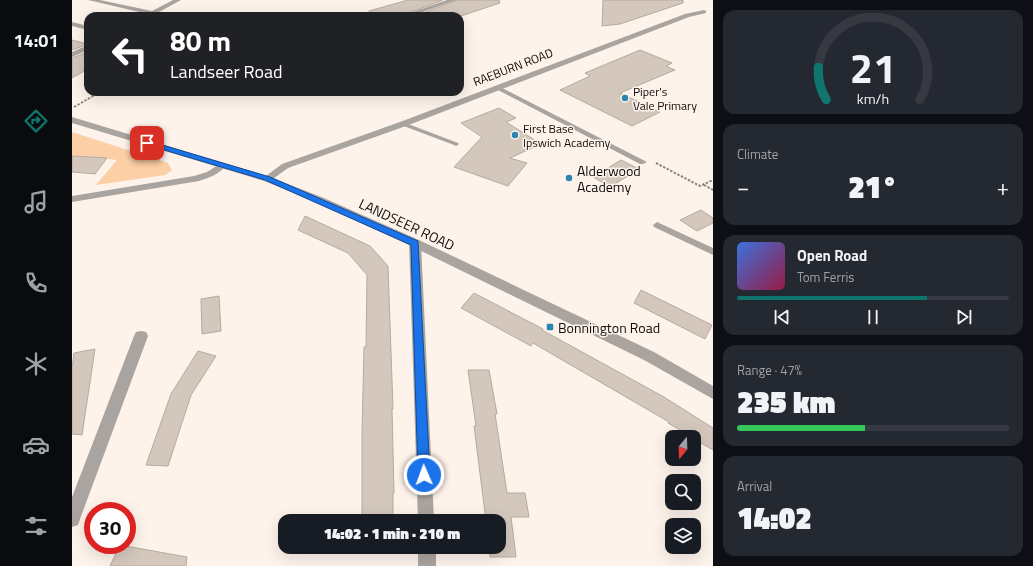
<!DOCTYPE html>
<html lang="en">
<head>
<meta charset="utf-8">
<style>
  :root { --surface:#171b24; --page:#242831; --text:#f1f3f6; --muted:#9ea1a6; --line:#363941; --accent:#0f766e }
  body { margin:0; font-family:"Titillium Web",sans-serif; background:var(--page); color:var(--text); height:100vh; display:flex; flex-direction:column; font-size:15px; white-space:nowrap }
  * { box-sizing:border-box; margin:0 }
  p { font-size:13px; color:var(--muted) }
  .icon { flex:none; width:22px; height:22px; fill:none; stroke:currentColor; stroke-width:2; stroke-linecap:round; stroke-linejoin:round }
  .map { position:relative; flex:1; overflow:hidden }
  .sheet { display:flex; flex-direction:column; gap:10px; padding:10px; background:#0d0f14; width:320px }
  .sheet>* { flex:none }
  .banner { position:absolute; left:12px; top:12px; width:380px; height:84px; border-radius:12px; box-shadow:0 4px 16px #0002; background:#202124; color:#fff; overflow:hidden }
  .needle { width:26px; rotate:199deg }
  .tools { position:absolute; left:593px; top:430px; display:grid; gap:8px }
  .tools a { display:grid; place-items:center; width:36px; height:36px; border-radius:8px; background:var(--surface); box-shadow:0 4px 16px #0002; font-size:20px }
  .speed { position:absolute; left:12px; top:502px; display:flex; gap:8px; font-size:20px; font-weight:700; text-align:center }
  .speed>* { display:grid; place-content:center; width:52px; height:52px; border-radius:50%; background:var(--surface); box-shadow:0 4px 16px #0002; line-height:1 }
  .speed .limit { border:6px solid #d22; background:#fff; color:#111 }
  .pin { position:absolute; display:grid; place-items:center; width:34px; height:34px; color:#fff; margin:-17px; border-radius:8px; box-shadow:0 2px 6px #0006 }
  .me { position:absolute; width:44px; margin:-22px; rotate:358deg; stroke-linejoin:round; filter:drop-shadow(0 0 3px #0008) }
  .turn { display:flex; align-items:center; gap:14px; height:84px; padding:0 20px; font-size:18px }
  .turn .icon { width:52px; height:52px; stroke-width:2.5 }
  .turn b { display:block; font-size:28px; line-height:34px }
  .big { font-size:30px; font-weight:800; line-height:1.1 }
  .sheet .card { flex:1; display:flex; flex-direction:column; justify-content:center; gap:6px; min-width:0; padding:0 14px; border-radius:12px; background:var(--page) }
  .sheet .dial { align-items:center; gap:0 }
  .dial svg { height:104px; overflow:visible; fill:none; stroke:var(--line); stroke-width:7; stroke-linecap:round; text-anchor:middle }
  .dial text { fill:var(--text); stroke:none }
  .song { display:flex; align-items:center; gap:12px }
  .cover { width:48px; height:48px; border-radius:6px; background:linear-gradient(135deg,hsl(220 70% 55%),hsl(340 70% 35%)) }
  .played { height:4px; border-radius:2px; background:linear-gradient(90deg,var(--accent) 70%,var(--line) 70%) }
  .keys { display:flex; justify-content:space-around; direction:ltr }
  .heat { display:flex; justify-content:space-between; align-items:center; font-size:22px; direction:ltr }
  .charge { height:6px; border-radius:3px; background:linear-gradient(90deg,#34c759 47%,var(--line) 0) }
  .trip { position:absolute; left:206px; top:514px; width:228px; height:40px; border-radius:12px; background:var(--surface); box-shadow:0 4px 16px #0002; font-weight:800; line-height:40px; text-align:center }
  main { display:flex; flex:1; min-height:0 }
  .dock { display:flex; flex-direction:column; width:72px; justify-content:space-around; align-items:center; background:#090b0e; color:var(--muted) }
  .dock .icon { width:28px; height:28px }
  .dock .on { color:var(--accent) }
  .dock b { font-size:18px; color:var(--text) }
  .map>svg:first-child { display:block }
  .green { fill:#fdcfa6 }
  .building { fill:#d4c8bd; stroke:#b6aaa0 }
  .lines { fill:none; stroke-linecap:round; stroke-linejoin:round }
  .path { stroke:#8d857f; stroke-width:2; stroke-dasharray:2.5 1.5; stroke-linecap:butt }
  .service { fill:#a9a49f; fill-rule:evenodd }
  .minor { fill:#a9a49f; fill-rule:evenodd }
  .tertiary { fill:#a9a49f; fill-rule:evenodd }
  .route { fill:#1a73e8; stroke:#114b97 }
  .poi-dot { fill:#2d84b3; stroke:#fef3eb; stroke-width:1.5 }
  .labels { text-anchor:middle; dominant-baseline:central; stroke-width:3; stroke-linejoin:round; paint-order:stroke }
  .far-street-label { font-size:12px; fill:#100c09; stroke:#fef3eb }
  .far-poi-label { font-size:12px; fill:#100c09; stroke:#fef3eb; text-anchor:start }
  .poi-label { font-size:14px; fill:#100c09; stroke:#fef3eb; text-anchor:start }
  .street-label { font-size:14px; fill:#100c09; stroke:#fef3eb }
</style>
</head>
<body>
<main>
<nav class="dock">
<b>14:01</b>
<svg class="icon on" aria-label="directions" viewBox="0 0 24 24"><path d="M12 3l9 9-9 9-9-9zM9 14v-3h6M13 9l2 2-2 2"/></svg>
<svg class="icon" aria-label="music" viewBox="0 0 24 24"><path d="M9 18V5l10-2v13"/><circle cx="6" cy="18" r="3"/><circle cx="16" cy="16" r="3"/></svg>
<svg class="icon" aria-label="phone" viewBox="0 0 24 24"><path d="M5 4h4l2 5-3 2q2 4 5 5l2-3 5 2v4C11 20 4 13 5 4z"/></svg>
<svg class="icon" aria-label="climate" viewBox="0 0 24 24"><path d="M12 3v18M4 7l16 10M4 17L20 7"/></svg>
<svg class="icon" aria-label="car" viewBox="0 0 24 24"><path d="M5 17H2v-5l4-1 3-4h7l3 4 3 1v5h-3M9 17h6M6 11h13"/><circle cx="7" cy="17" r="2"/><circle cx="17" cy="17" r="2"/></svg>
<svg class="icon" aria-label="filters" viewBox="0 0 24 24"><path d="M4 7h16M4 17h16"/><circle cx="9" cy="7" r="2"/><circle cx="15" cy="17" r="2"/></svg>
</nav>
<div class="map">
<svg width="641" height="566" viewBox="0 0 641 566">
  <rect width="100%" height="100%" fill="#fef3eb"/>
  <path class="green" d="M0 132 87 160 96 163 100 170 93 175 24 185 45 160 0 156Z"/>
  <path class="building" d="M336 0H371L329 16H298L297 11Z
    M385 0H427L428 3 389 16H343Z
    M531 0H611V3L548 24 530 26Z
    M0 40 16 44 0 50Z
    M568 50 600 63 594 66 603 70 548 93 588 112 560 126 488 90 518 76 513 73Z
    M16 52V69L0 78V58Z
    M427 108 444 118 434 122 469 144 438 158 455 163 436 186 382 167 410 137 389 123Z
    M0 156 35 158 23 174 0 172Z
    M549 160 567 169 538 187 521 177Z
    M629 210 641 218V223L625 231 608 220Z
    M233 216 298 246 316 266 321 409H320L322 493H321V521H290V434L292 347H294L295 275 276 253 226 230Z
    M569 290 640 325 633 339 562 303Z
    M402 293 471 329 470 330 592 397 641 428V450L622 439V437H620L596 423 597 422 461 343 459 346 389 308Z
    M147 296 149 331 130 334 129 299Z
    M23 349 10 435 0 434V368L2 353Z
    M126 351 144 356 119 395 96 466 74 465 99 394Z
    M396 370H417L425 414H423L435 493H453L457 517H439L444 557H418L417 547H427V521H414L402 426H404Z
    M48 545 115 557 114 566H38Z"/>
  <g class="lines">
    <path class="path" d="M2 107 28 92
      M584 163 628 186 641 180
      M632 185 641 190"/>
    <path class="service" d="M0 22 16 26V30L0 26Z
      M422 86H426L575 162 571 164H568L422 88Z
      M331 122 386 143 387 144 384 146 382 145 329 125 328 124Z
      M585 222 641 248V255L582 227 581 225Z"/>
    <path class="minor" d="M16 0H28L80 11 101 0H109L87 12 98 16H79L76 14Z
      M375 0H384L339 16H330Z
      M632 10 634 11V13L617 17 334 126 216 168 198 181 195 182 190 179 210 164 328 122 613 14Z
      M16 45V50L0 57V52Z
      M149 163 154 166C147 174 137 178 127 181L0 202V196L122 176 135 172Z
      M343 239 347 240 349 243 362 521H346L337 243 339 240Z
      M69 331 74 332 76 336 8 519 6 525 0 527V497L62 336 64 332Z
      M346 547H364V566H346Z"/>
    <path class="tertiary" d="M0 117 198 177 252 198 347 240 582 352 641 386V399L572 360 339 246 244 202 192 181 0 123Z"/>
  </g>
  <path class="route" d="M72 141H77L198 177 346 241 358 475 356 479 352 481 348 479 346 475 339 245 193 180 72 144Z"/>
  <g class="poi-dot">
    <circle cx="553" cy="98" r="4"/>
    <circle cx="443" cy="135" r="4"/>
    <circle cx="497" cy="178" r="4"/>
    <rect x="474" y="323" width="8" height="8" rx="2"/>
  </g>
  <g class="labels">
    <g class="far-street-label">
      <text transform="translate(441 67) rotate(-21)">RAEBURN ROAD</text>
    </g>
    <g class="far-poi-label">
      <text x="561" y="91">Piper's<tspan x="561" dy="14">Vale Primary</tspan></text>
      <text x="451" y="128">First Base<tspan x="451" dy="14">Ipswich Academy</tspan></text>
    </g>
    <g class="poi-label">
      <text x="505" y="170">Alderwood<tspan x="505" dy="16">Academy</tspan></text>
      <text x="486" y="327">Bonnington Road</text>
    </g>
    <g class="street-label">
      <text transform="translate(335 224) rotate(25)">LANDSEER ROAD</text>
    </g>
  </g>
</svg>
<div class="tools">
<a><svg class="needle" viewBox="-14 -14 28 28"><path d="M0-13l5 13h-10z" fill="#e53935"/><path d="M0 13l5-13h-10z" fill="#9ea1a6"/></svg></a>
<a><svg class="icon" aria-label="search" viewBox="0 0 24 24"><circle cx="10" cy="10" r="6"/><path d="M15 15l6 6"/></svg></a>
<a><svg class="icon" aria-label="layers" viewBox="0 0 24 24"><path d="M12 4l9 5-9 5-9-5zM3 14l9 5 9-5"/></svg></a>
</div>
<div class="speed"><div class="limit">30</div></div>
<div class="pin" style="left:75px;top:143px;background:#d93025"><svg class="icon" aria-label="arrive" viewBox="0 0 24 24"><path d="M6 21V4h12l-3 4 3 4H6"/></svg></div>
<svg class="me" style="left:352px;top:475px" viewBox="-20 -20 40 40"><circle r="17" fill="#1a73e8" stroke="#fff" stroke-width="3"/><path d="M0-11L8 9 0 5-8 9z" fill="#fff"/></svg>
<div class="trip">14:02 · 1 min · 210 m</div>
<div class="banner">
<div class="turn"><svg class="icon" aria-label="left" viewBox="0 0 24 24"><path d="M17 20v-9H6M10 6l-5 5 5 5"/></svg><div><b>80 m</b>Landseer Road</div></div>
</div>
</div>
<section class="sheet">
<div class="card dial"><svg viewBox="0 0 100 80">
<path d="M14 69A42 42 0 1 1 86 69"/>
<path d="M14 69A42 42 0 0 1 8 44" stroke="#0f766e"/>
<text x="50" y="56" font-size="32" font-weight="700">21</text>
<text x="50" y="72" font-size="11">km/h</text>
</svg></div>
<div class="card"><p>Climate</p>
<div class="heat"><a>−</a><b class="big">21°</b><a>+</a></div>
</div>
<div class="card">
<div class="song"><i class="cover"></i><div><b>Open Road</b><p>Tom Ferris</p></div></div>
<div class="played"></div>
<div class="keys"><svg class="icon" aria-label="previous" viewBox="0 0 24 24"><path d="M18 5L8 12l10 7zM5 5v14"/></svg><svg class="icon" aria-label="pause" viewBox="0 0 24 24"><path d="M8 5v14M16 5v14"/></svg><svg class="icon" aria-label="next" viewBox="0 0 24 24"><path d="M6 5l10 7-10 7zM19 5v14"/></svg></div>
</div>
<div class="card"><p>Range · 47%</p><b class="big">235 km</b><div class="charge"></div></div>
<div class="card"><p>Arrival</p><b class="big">14:02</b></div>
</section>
</main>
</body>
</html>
